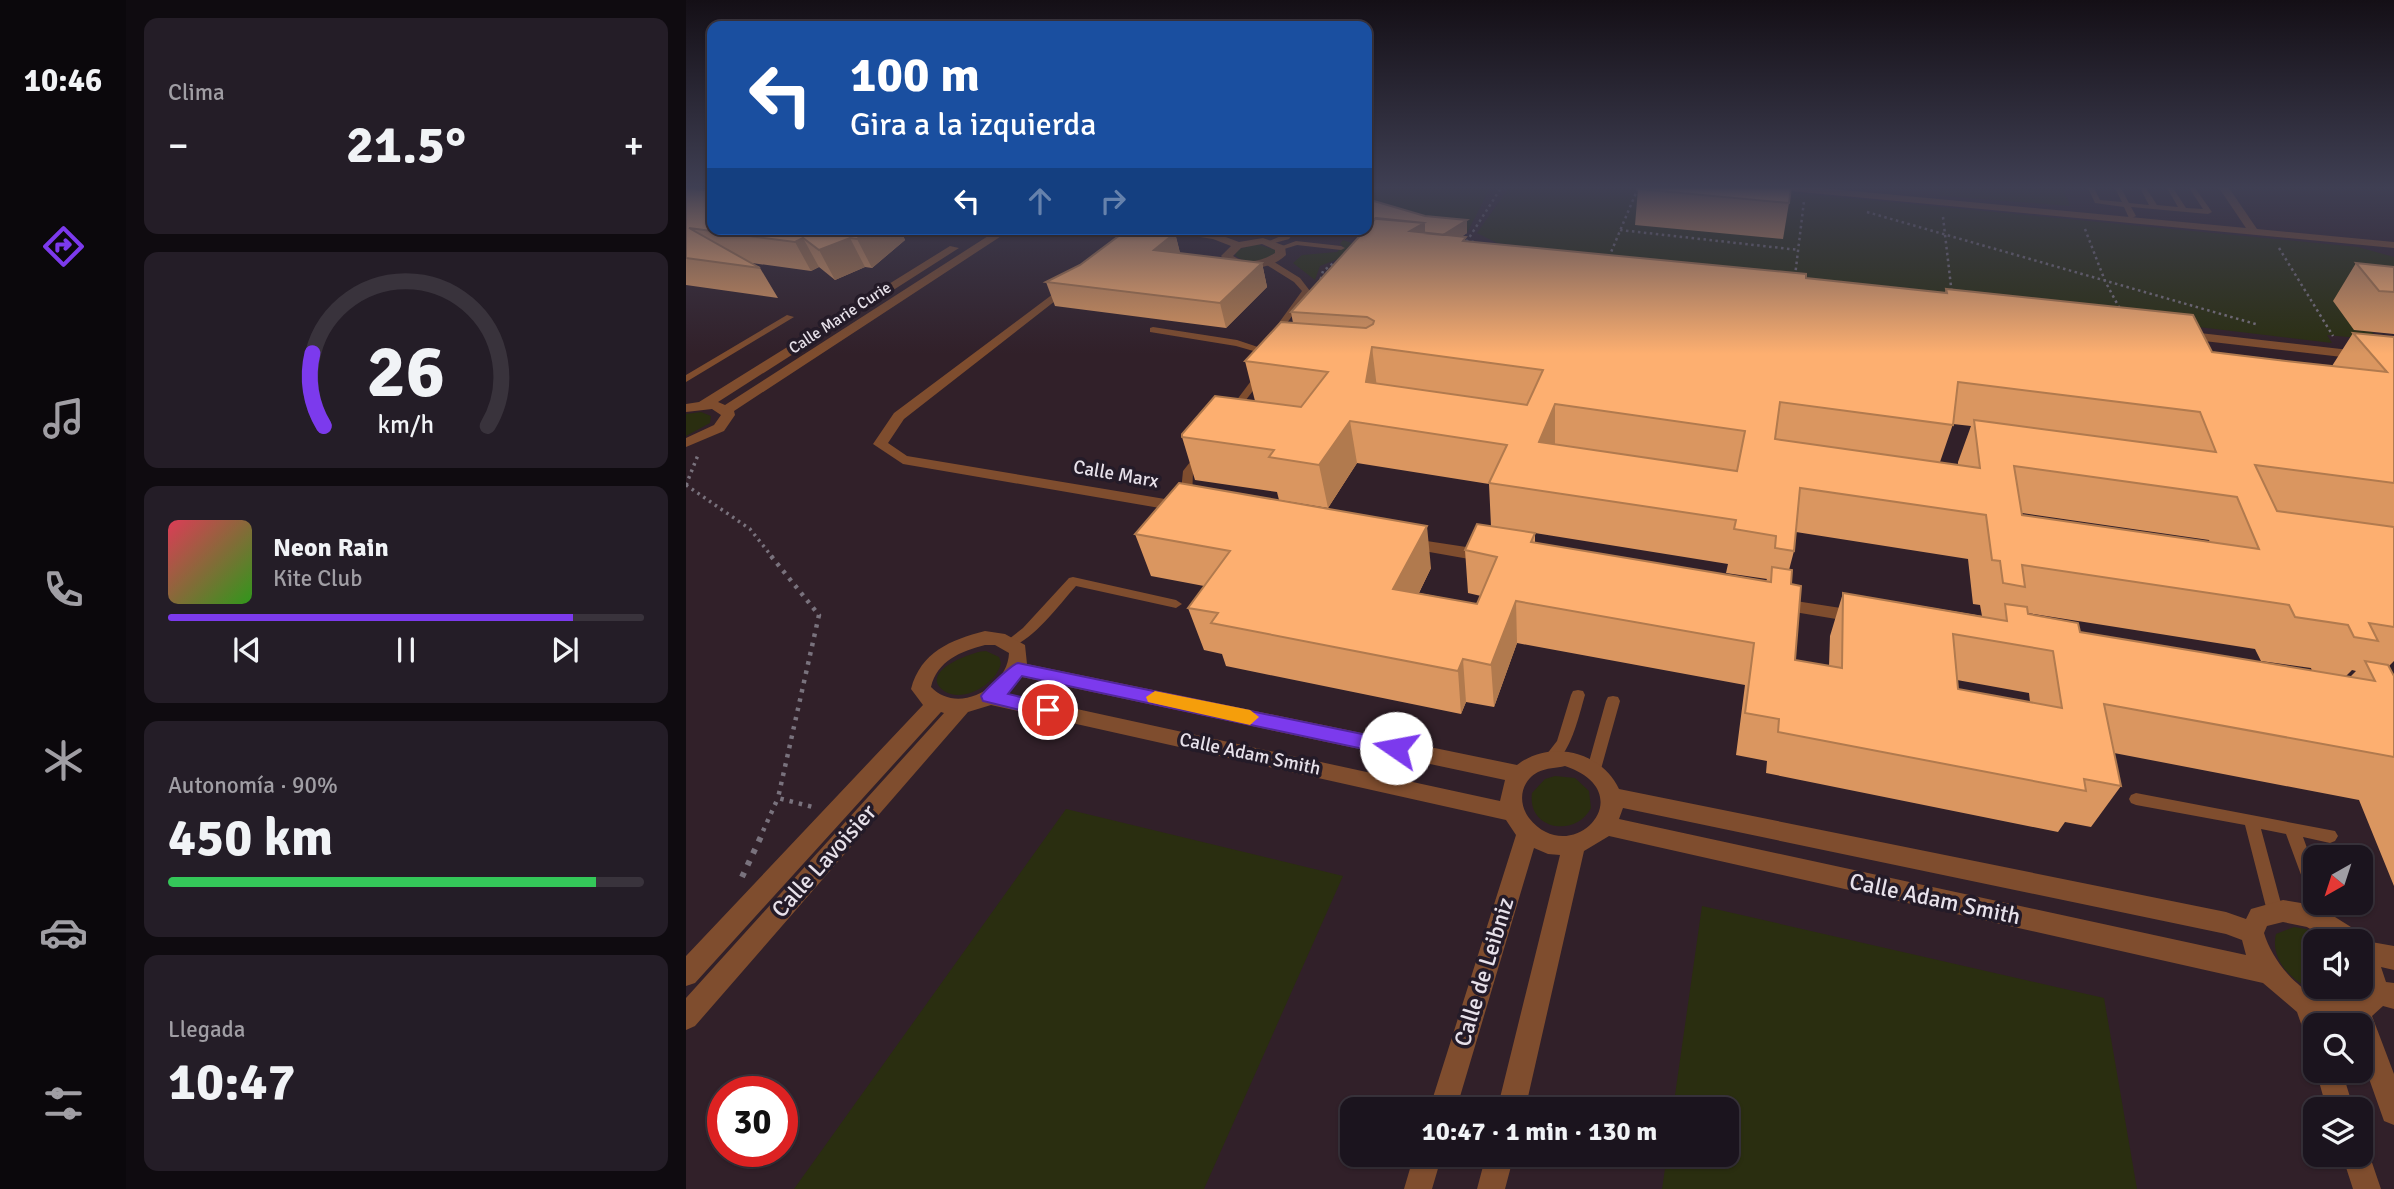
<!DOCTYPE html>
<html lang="es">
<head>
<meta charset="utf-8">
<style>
  :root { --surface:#1b141e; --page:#241d27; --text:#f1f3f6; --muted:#a09ea4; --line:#39333c; --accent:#7c3aed }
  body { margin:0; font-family:Signika,sans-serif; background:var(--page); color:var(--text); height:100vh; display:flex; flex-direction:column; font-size:26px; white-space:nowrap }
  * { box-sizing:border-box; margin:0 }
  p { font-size:23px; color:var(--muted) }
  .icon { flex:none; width:38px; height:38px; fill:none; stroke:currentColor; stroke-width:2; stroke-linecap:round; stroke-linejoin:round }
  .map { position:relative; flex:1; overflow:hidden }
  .sheet { display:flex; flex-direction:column; gap:18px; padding:18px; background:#0f0b10; width:560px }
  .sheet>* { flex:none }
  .hud { position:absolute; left:21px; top:21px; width:665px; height:214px; border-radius:14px; box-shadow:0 2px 5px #0004,0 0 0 2px var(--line); background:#1a4fa0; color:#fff; overflow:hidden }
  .needle { width:46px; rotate:219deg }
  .buttons { position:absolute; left:1617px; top:845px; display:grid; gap:14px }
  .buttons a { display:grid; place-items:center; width:70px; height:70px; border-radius:14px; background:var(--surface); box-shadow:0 2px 5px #0004,0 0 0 2px var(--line); font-size:35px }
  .speed { position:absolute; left:21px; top:1076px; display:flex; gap:14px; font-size:35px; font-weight:700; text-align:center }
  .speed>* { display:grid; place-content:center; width:91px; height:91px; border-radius:50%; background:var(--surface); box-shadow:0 2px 5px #0004,0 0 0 2px var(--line); line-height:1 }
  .speed .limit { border:10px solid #d22; background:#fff; color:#111 }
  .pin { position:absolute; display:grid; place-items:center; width:60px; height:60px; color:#fff; margin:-30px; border:4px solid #fff; border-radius:50%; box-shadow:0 2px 7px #0007 }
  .me { position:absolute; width:77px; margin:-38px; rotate:282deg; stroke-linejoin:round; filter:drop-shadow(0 0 5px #0008) }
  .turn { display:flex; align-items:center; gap:24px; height:147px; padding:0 28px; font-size:32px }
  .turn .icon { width:91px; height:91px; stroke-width:2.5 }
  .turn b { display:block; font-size:49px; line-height:60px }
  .lanes { display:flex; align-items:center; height:66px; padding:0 28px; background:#0003; justify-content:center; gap:35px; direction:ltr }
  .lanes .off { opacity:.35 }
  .big { font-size:52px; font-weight:700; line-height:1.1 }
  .sheet .tile { flex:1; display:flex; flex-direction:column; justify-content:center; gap:10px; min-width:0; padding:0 24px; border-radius:14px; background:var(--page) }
  .sheet .dial { align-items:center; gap:0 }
  .dial svg { height:182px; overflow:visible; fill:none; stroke:var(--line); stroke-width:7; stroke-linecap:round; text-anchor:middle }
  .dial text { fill:var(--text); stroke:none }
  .song { display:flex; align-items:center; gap:21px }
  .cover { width:84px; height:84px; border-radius:10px; background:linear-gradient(135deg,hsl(350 70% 55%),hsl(110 70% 35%)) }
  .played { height:7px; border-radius:4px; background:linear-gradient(90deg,var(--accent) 85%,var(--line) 85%) }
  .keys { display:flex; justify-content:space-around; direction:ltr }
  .heat { display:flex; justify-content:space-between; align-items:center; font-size:38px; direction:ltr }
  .charge { height:10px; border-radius:5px; background:linear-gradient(90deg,#34c759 90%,var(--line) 0) }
  .trip { position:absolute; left:654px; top:1097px; width:399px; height:70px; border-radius:14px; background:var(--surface); box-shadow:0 2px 5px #0004,0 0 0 2px var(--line); font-weight:700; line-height:70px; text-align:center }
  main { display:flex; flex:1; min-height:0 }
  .dock { display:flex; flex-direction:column; width:126px; justify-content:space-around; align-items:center; background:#0b080c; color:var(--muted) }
  .dock .icon { width:49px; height:49px }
  .dock .active { color:var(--accent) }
  .dock b { font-size:32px; color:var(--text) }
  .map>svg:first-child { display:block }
  .education { fill:#312029; fill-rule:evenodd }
  .green { fill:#2a2e10 }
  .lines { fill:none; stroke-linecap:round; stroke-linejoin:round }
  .path-far3 { stroke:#79727d; stroke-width:2.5; stroke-dasharray:2.5 3.5; stroke-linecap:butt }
  .path-far2 { stroke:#79727d; stroke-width:3.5; stroke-dasharray:2.5 4.5; stroke-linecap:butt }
  .path-far1 { stroke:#79727d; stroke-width:4.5; stroke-dasharray:3.5 6; stroke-linecap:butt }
  .path { stroke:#79727d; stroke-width:6; stroke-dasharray:5 8; stroke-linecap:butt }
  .lane { fill:#7f4d2e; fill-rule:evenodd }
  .street { fill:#7f4d2e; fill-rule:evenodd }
  .wall { fill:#da9660; fill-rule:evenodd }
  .shaded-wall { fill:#b17a4e }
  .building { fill:#fdaf70; stroke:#b17a4e; stroke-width:2; fill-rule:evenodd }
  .route { fill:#7c3aed; stroke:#51269a; stroke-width:2 }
  .slow { fill:#f59e0b }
  .labels { text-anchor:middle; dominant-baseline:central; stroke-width:7; stroke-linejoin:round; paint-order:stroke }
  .far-street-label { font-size:16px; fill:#e7e1ea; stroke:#241b28 }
  .street-label { font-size:19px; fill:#e7e1ea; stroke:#241b28 }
  .near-street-label { font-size:23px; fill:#e7e1ea; stroke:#241b28 }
</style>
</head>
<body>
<main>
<nav class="dock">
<b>10:46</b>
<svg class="icon active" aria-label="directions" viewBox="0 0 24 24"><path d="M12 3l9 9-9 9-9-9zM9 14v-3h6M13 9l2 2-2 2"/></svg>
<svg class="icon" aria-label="music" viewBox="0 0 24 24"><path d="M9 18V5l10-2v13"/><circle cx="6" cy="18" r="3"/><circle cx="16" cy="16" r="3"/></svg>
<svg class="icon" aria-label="phone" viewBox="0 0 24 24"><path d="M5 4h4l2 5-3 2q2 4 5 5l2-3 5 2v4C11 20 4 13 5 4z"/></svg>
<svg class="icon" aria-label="climate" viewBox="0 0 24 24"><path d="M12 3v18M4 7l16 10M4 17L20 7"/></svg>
<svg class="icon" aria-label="car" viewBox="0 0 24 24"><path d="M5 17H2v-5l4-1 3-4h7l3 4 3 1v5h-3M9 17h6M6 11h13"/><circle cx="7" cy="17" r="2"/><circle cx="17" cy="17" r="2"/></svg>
<svg class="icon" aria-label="filters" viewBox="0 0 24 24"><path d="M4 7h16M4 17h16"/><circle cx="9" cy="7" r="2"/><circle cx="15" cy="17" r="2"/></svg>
</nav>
<section class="sheet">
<div class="tile"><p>Clima</p>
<div class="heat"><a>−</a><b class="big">21.5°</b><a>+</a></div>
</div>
<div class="tile dial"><svg viewBox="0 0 100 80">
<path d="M14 69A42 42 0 1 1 86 69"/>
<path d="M14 69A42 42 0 0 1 9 37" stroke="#7c3aed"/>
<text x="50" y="56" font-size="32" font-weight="700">26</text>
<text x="50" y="72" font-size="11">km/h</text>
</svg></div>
<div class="tile">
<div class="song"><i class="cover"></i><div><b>Neon Rain</b><p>Kite Club</p></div></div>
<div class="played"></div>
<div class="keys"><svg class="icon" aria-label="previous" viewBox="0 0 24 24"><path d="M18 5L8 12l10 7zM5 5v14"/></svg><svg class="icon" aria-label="pause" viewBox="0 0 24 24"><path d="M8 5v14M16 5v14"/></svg><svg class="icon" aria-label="next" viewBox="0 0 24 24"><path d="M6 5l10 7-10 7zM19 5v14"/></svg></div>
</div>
<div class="tile"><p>Autonomía · 90%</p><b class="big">450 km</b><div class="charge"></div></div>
<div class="tile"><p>Llegada</p><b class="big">10:47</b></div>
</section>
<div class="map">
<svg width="1708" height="1189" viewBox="0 0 1708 1189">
  <rect width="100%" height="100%" fill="#241b28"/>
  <path class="education" d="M0 188H26V229H681V188H1708V1189H0ZM1629 858H1675V903H1629ZM1629 942H1675V987H1629ZM1629 1026H1675V1071H1629ZM37 1092H96V1152H37ZM667 1110H1041V1155H667ZM1629 1110H1675V1155H1629Z"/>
  <path class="green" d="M689 188H804L781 233 681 204Z
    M823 188 1091 191 1672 247 1708 257V308L1668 330 1686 332 1693 340 1641 335 1646 343 811 243 791 233Z
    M1254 188H1377L1384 206 1258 196 1254 195Z
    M657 240 680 248 634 266 629 280 607 263 616 255 651 252 657 246 654 244Z
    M571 244 589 250V253C578 262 560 265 549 255L553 249Z
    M15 412 25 416 24 423 0 436V414Z
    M300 651 313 657 315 663C311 683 278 704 258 691 231 672 287 651 300 651Z
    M869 776 889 778 903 791 905 808C890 838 841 830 846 793L859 779Z
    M380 809 657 876 518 1189H108Z
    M1016 906 1418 998 1451 1189H976L981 1155H1041V1110L987 1109Z
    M1608 927 1620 929 1644 941 1629 942V987H1665L1662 990C1631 1004 1581 970 1590 934Z"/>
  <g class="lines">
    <path class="path-far3" d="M1181 212 1573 325
      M1257 217 1266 295
      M1399 229 1419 281 1435 311
      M934 230 1113 250
      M267 235 277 229
      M788 242 781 241 815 188
      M1593 248 1647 336
      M923 257 952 188
      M1109 276 1118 201
      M633 285 637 271 649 262"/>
    <path class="path-far2" d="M0 485 64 529 87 558
      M0 485 12 455"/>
    <path class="path-far1" d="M85 556 133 615 92 798 127 807
      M77 831 92 798"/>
    <path class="path" d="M56 877 78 830"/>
    <path class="lane" d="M1402 188H1408L1414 200 1436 202 1429 188H1435L1443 203 1463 205 1454 188H1460L1471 205 1492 207 1481 188H1487L1500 208 1517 209 1503 188H1509L1526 212 1522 214 1445 207 1450 216 1446 218H1443L1438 207 1409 203Z
      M602 229 609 231 603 239 585 244 581 242 597 235Z
      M610 241 655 246 659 248 655 250 611 245 595 250 591 248Z
      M579 260H585L614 278 624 291 591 337 588 338 584 335 616 291 608 282 579 264Z
      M101 315 108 317 0 382V375Z
      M467 327 551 340 590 353 585 356 550 346 464 332V328Z
      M574 372 579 375 550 413H544V409L571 373Z
      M516 451 521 454 507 471 506 501 500 504 496 503 494 501 497 471 512 452Z
      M387 577 490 600 496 604 490 608 390 586C376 601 340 651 319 646L318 643 337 628 383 578Z
      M892 690 897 691 899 695C894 711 882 770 859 763L857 759 871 741 885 695 887 691Z
      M927 696 932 697 934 701 915 769 913 773 908 775 903 773 901 769 920 701 922 697Z
      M1450 793 1649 831 1652 836 1649 841 1644 843 1617 837 1629 870V903H1641L1648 924 1646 930 1640 932 1634 930 1625 903 1627 898 1623 896 1621 891 1600 834 1575 829 1597 911 1595 916 1589 919 1583 916 1581 911 1559 825 1450 805 1445 803 1443 799 1445 795Z"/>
    <path class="street" d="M1100 188H1135L1560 228 1533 188H1543L1571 229 1708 242V248L1105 191Z
      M313 229H326L48 411 49 415 38 431 0 447V438L28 425 35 415 26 409 0 412V404L13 402 264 246 273 248 32 402 39 405Z
      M462 229 529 233 553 242 577 238 599 246 600 255C583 271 551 274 535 256L545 246 527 239ZM576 244 589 250V253C575 261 561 265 547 256L555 248Z
      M383 282 387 283V287L218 419 202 443 221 456 503 503 505 507 503 511 497 512 217 464 187 444 208 413Z
      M1496 331 1708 355V363L1492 338 1490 335Z
      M721 538 800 550 808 556 800 562 715 547 713 543Z
      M1091 598 1174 611 1183 617 1174 623 1085 608 1082 604Z
      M299 631 319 634 339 645 341 664 831 765C864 739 915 751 933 789L1540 912 1560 919 1565 909 1597 900 1615 903 1649 917 1665 927 1674 940 1708 946V970L1695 967 1700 982 1708 983V1009L1697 1006 1686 1016 1708 1074V1125L1698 1121 1675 1056V1026H1629V1042L1620 1038 1611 1012 1577 983 923 836 898 851 839 1110H811L874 855 862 854 848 848 770 1110H743L830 835 820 820 305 705 282 712 9 1026 0 1030V998L258 713 255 712 9 983 0 986V956L237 705 225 689C235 652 264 640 299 631ZM299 645H309L323 653C322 688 271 715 245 687 251 661 275 651 299 645ZM336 677 819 780 814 801 322 694ZM879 766C959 793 885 871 843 818 831 802 835 781 852 772 860 768 871 768 879 766ZM937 808 1540 934 1556 940 1560 955 933 819ZM1597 922 1621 927 1645 942H1675V994C1634 1019 1589 970 1578 933L1581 926Z
      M1630 1071H1656L1668 1110H1641Z
      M1675 1143 1680 1145 1695 1189H1667L1656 1155H1675Z
      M728 1155H756L746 1189H718Z
      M800 1155H828L819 1189H791Z"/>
  </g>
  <path class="wall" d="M0 188 26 229H214L219 240 186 268 179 267 149 280 133 267 125 271 66 263 74 268 92 298 0 285Z
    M681 188 683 200 781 233 775 237 780 241 1259 293 1260 289 1526 352 1646 366 1667 333 1708 337V661L1703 666 1708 676V886L1673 800 1428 753 1435 786 1405 827 1379 822 1372 832 1080 773 1081 761 1050 755 1059 685 831 643 808 707 780 702 775 714 540 666 536 654 518 650 502 608 518 586 465 576 449 534 745 568 733 593 791 604 795 596 782 593 779 550 849 533V543L1080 581 1081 579 1040 573 1042 564 805 526 803 484 671 463 642 508 593 500 591 492 509 480 496 437 569 401 559 361 607 323 605 312 679 230 667 229H681ZM1267 424 1285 426 1272 462V465L1254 462ZM1336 513 1523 540 1524 542 1336 515ZM1110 532 1282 559 1287 604 1294 605 1296 616 1157 593 1144 636 1143 666 1109 660 1103 570 1108 551ZM1342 613 1569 649 1575 661 1625 668 1626 671 1394 632 1342 614ZM1666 670 1670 671 1664 677 1660 676ZM1271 680 1343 693 1344 702 1272 689Z
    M952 189 1103 203 1097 239 949 225Z
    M489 233 494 253 576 263 581 287 540 328 369 306 360 282Z
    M1670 263 1708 267V334L1668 330 1647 301Z"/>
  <path class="shaded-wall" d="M681 188H689L681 204Z
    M781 220V233L755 250 754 237Z
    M738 223 741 259 724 231Z
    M183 229H214L219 240 186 268 171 239Z
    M489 233 495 257 468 250Z
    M117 238 133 267 125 271 109 242Z
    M164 238 179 267 149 280 133 250Z
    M576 263 581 287 540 328 534 303Z
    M686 347 691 388 680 382Z
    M869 404V446L853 442Z
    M664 421 671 463 642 508 633 465Z
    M741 526 745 568 714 631 707 589Z
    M830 601 831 643 808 707 805 665Z
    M777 659 780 702 775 714 772 671Z"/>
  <path class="building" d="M0 188 26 191V229H183L171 239 164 238 133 250 117 238 109 242 3 228 74 268 0 258Z
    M953 188H1105L1103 203 952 189Z
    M681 199 739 216 781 220 757 235 738 233V223L681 218Z
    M690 218 738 223 724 231 780 237 777 241 1120 274V278L1261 293 1260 289 1507 315 1526 352 1609 362 1701 372 1667 333 1708 337V483L1569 465 1591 511 1708 527V627L1683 623 1692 641 1668 637 1662 625 1609 617 1603 605 1336 565 1339 587 1317 583 1314 561 1306 560 1300 515 1114 488 1108 551 1089 548 1090 536 1048 529 1050 520 803 483 821 445 664 421 633 465 583 457 588 450 496 437V434L529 396 615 407 642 372 559 361 595 322 680 328 687 324 688 321 681 317 605 312ZM686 347 857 370 841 405 680 382ZM1272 382 1514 412 1530 452 1288 420 1294 468 1089 439 1094 402 1267 425ZM869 404 1059 431 1051 471 853 442ZM1328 466 1551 497 1573 549 1336 515Z
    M442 229H455L489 233 468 250 576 263 534 303 360 282 394 265Z
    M1670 263 1708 267V292L1693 291Z
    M493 483 741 526 707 589 791 604 811 557 779 550 791 524 849 533 845 542 1085 582 1086 567 1106 570 1105 584 1115 586 1109 660 1156 668 1157 593 1321 621 1319 604 1341 607 1342 614 1392 623 1394 632 1689 681 1679 661 1702 665 1708 676V757L1418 704 1435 786 1398 779 1400 791 1092 732 1093 719 1059 713 1068 643 830 601 805 665 777 659 772 671 525 623 532 613 502 608 544 551 449 534ZM1267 634 1367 651 1376 708 1272 689Z"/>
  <linearGradient id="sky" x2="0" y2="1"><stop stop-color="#140f16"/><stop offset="0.53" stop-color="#3f3f53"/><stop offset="1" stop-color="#3f3f53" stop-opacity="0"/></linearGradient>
  <rect width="1708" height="354" fill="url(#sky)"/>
  <path class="route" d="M332 663 710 741 719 748 710 756 336 676 322 694 369 705 371 710 369 715 362 717 297 701 295 696C299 690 325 665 332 663Z"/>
  <path class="slow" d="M469 691 564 710 573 717 564 725 462 702 460 697Z"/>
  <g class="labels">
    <g class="far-street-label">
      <text transform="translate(154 318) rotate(-33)">Calle Marie Curie</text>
    </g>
    <g class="street-label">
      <text transform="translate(430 474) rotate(10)">Calle Marx</text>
      <text transform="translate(564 754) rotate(12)">Calle Adam Smith</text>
    </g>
    <g class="near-street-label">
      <text transform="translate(138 861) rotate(-48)">Calle Lavoisier</text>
      <text transform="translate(1249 899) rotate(12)">Calle Adam Smith</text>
      <text transform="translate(798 972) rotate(-73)">Calle de Leibniz</text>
    </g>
  </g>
</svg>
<div class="buttons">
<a><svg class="needle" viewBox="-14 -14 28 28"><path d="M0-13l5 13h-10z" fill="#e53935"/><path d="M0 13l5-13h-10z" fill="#a09ea4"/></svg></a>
<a><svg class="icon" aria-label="sound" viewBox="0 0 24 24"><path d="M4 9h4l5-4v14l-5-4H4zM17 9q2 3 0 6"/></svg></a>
<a><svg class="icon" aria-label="search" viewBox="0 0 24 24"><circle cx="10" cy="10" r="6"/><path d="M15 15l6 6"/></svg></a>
<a><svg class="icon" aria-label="layers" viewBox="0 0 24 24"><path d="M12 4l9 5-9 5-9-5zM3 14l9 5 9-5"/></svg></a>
</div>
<div class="speed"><div class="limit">30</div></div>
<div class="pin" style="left:362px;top:710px;background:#d93025"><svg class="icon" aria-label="arrive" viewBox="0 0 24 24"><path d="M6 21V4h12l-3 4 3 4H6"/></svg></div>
<svg class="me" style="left:710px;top:748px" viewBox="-20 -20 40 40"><circle r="19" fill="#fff"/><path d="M0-13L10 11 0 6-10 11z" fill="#7c3aed"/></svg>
<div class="trip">10:47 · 1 min · 130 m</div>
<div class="hud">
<div class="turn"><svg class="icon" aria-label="left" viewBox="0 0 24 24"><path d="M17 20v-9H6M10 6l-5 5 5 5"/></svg><div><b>100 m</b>Gira a la izquierda</div></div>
<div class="lanes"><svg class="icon" aria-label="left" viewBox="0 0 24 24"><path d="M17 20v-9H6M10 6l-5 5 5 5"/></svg><svg class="icon off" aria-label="ahead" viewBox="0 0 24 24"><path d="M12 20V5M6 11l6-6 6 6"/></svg><svg class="icon off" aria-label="right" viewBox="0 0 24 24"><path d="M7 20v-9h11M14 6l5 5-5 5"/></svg></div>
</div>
</div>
</main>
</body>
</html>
